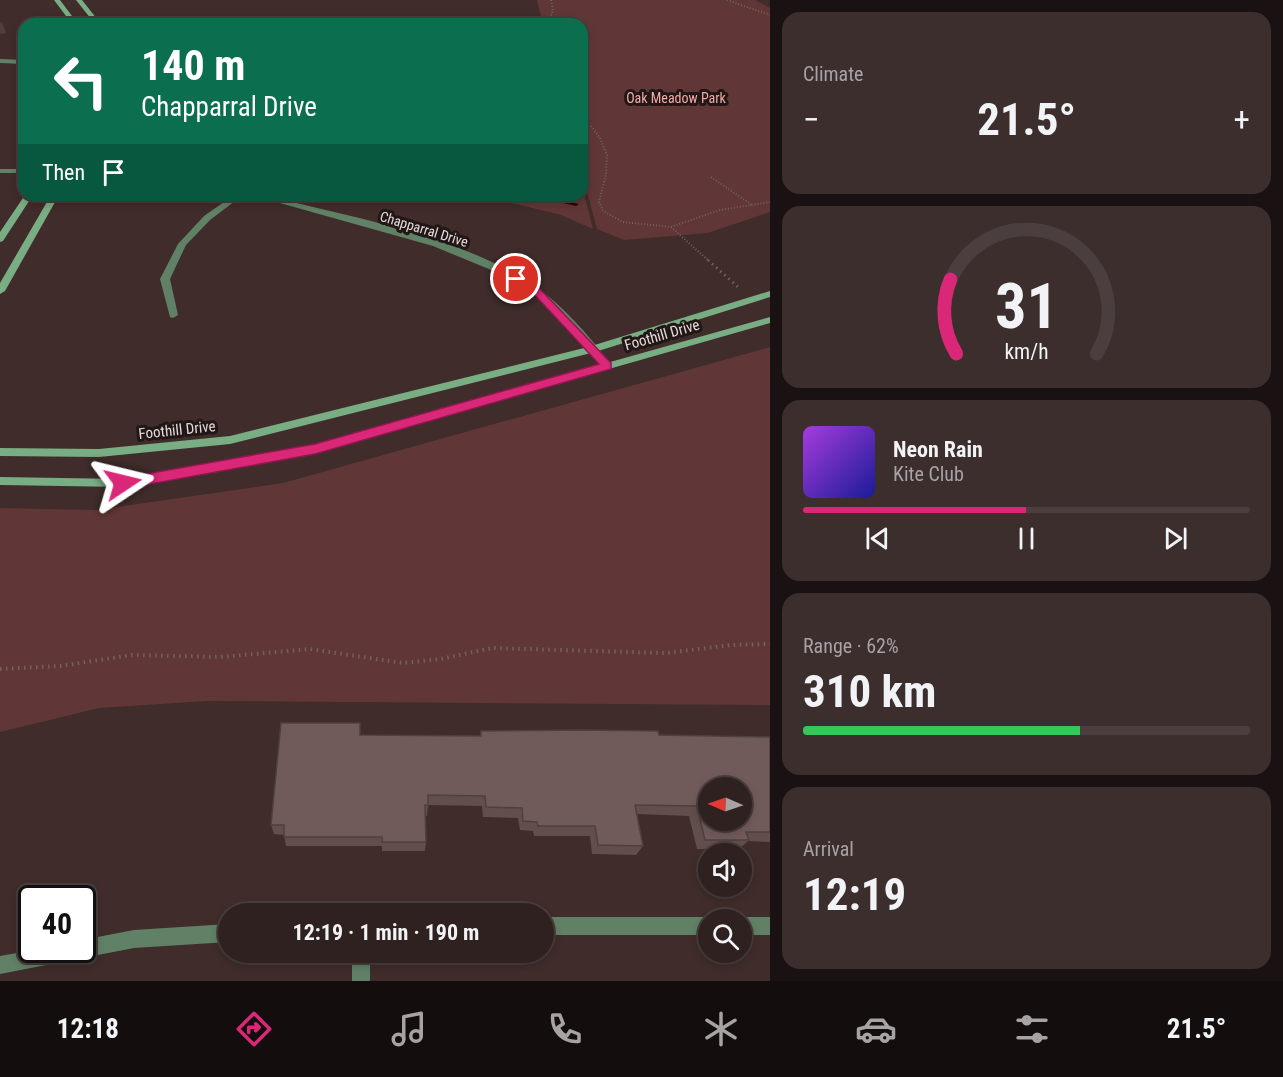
<!DOCTYPE html>
<html lang="en">
<head>
<meta charset="utf-8">
<style>
  :root { --surface:#2f2120; --page:#3b2e2d; --text:#f1f3f6; --muted:#a7a3a5; --line:#4a3e3e; --accent:#db2777 }
  body { margin:0; font-family:"Roboto Condensed",sans-serif; background:var(--page); color:var(--text); height:100vh; display:flex; flex-direction:column; font-size:22px; white-space:nowrap }
  * { box-sizing:border-box; margin:0 }
  p { font-size:20px; color:var(--muted) }
  .icon { flex:none; width:33px; height:33px; fill:none; stroke:currentColor; stroke-width:2; stroke-linecap:round; stroke-linejoin:round }
  .map { position:relative; flex:1; overflow:hidden }
  .drawer { display:flex; flex-direction:column; gap:12px; padding:12px; background:#1a1212; width:513px }
  .drawer>* { flex:none }
  .hud { position:absolute; left:18px; top:18px; width:570px; height:183px; border-radius:18px; box-shadow:0 3px 9px #0003,0 0 0 2px var(--line); background:#0b6e4f; color:#fff; overflow:hidden }
  .needle { width:39px; rotate:272deg }
  .controls { position:absolute; left:698px; top:777px; display:grid; gap:12px }
  .controls a { display:grid; place-items:center; width:54px; height:54px; border-radius:50%; background:var(--surface); box-shadow:0 3px 9px #0003,0 0 0 2px var(--line); font-size:30px }
  .speed { position:absolute; left:18px; top:885px; display:flex; gap:12px; font-size:30px; font-weight:700; text-align:center }
  .speed>* { display:grid; place-content:center; width:78px; height:78px; border-radius:50%; background:var(--surface); box-shadow:0 3px 9px #0003,0 0 0 2px var(--line); line-height:1 }
  .speed .limit { border:3px solid #111; border-radius:9px; background:#fff; color:#111 }
  .pin { position:absolute; display:grid; place-items:center; width:51px; height:51px; color:#fff; margin:-26px; border:3px solid #fff; border-radius:50%; box-shadow:0 2px 6px #0007 }
  .me { position:absolute; width:66px; margin:-33px; rotate:80deg; stroke-linejoin:round; filter:drop-shadow(0 0 4px #0008) }
  .turn { display:flex; align-items:center; gap:21px; height:126px; padding:0 24px; font-size:27px }
  .turn .icon { width:78px; height:78px; stroke-width:2.5 }
  .turn b { display:block; font-size:42px; line-height:51px }
  .then { display:flex; align-items:center; height:57px; padding:0 24px; background:#0003; gap:12px; font-size:22px }
  .big { font-size:45px; font-weight:700; line-height:1.1 }
  .drawer .tile { flex:1; display:flex; flex-direction:column; justify-content:center; gap:9px; min-width:0; padding:0 21px; border-radius:18px; background:var(--page) }
  .drawer .dial { align-items:center; gap:0 }
  .dial svg { height:156px; overflow:visible; fill:none; stroke:var(--line); stroke-width:7; stroke-linecap:round; text-anchor:middle }
  .dial text { fill:var(--text); stroke:none }
  .song { display:flex; align-items:center; gap:18px }
  .cover { width:72px; height:72px; border-radius:9px; background:linear-gradient(135deg,hsl(280 70% 55%),hsl(240 70% 35%)) }
  .played { height:6px; border-radius:3px; background:linear-gradient(90deg,var(--accent) 50%,var(--line) 50%) }
  .keys { display:flex; justify-content:space-around; direction:ltr }
  .heat { display:flex; justify-content:space-between; align-items:center; font-size:33px; direction:ltr }
  .charge { height:9px; border-radius:4px; background:linear-gradient(90deg,#34c759 62%,var(--line) 0) }
  .trip { position:absolute; left:218px; top:903px; width:336px; height:60px; border-radius:30px; background:var(--surface); box-shadow:0 3px 9px #0003,0 0 0 2px var(--line); font-weight:700; line-height:60px; text-align:center }
  .dock { display:flex; height:96px; justify-content:space-around; align-items:center; background:#130d0d; color:var(--muted) }
  .dock .icon { width:42px; height:42px }
  .dock .on { color:var(--accent) }
  .dock b { font-size:27px; color:var(--text) }
  main { display:flex; flex:1; min-height:0 }
  .map>svg:first-child { display:block }
  .green { fill:#613636 }
  .lines { fill:none; stroke-linecap:round; stroke-linejoin:round }
  .stream { fill:#2b0608; fill-rule:evenodd }
  .path-far2 { stroke:#726160; stroke-width:2; stroke-dasharray:1 2; stroke-linecap:butt }
  .path-far1 { stroke:#726160; stroke-width:3; stroke-dasharray:1.5 4; stroke-linecap:butt }
  .path { stroke:#726160; stroke-width:4; stroke-dasharray:1.5 4.5; stroke-linecap:butt }
  .street { fill:#608166; fill-rule:evenodd }
  .secondary { fill:#79ad83; fill-rule:evenodd }
  .wall { fill:#614e4d }
  .shaded-wall { fill:#4f403f }
  .building { fill:#715b5a; stroke:#4f403f; stroke-width:1.5; fill-rule:evenodd }
  .route { fill:#db2777; stroke:#8e194d; stroke-width:1.5 }
  .labels { text-anchor:middle; dominant-baseline:central; stroke-width:6; stroke-linejoin:round; paint-order:stroke }
  .far-park-label { font-size:14px; fill:#f6a9a6; stroke:#201716 }
  .far-street-label { font-size:14px; fill:#e6d9d8; stroke:#201716 }
  .street-label { font-size:15px; fill:#e6d9d8; stroke:#201716 }
</style>
</head>
<body>
<main>
<div class="map">
<svg width="770" height="981" viewBox="0 0 770 981">
  <rect width="100%" height="100%" fill="#3f2c2b"/>
  <path class="green" d="M537 0H755L770 8V212L708 233 624 240 597 229 582 173V24H543Z
    M582 186 593 229 561 215 480 195H582Z
    M770 347V705L207 701 99 708 0 732V508L96 510 283 483Z"/>
  <g class="lines">
    <path class="stream" d="M530 195H541L579 204 576 206Z"/>
    <path class="path-far2" d="M551 0 553 10 550 18 553 24
      M727 0 770 15
      M582 114 600 138 607 155 606 174 599 202 603 211 623 222 671 227 720 210 770 202
      M711 177 752 205
      M671 227 709 261"/>
    <path class="path-far1" d="M708 260 738 287"/>
    <path class="path" d="M0 669 60 666 132 655 221 657 310 649 403 663 441 659 492 648 666 653 731 645 770 644"/>
    <path class="street" d="M0 59 24 60V64L0 63Z
      M0 169H24V173H0Z
      M234 195H243L210 220 186 245 170 279 178 315 173 318 170 317 160 279 178 244 204 216Z
      M251 195H264C353 218 465 236 540 290 564 307 595 342 612 366L611 368H603L549 307 531 292 501 274 433 246Z
      M543 917H708L714 920H708V935H543Z
      M741 917H770V935H741V920H735Z
      M228 924V942L134 948 0 974V956L34 950H82V940L134 930Z
      M352 952H370V981H352Z"/>
    <path class="secondary" d="M54 0H60L78 24H72Z
      M76 0H82L101 24H95Z
      M25 195H33L3 241 0 242V232Z
      M51 195H59L5 291 0 294V283Z
      M770 291V297L595 352 230 444 99 457 0 456V448L99 449 230 436 588 347Z
      M770 317V323L315 453 123 487 0 485V477L123 479 315 445Z"/>
  </g>
  <path class="wall" d="M481 731 770 737V842L748 841 739 849H697L689 816 637 814 643 846 636 855 592 854 590 836H534L533 831 520 830 518 818 483 817 482 806 428 805 427 816 425 815 426 842 425 851H382V846H286L284 835 274 834 271 825 361 735 480 736Z"/>
  <path class="shaded-wall" d="M2 22 6 33 0 34V23Z"/>
  <path class="building" d="M281 723H360V735L481 736V731L581 730 658 731 659 735 770 737V832H746L749 840H705L697 806 635 805 643 846 598 845 595 826H538L537 822 523 821 522 808 486 807 485 796 428 795V806L425 805 426 842H382V837H284V825H271ZM708 788H741V820H708Z"/>
  <path class="route" d="M516 276 540 289 611 363V369L315 454 123 489 116 483 123 478 315 444 599 364 533 293 512 281V277Z"/>
  <g class="labels">
    <g class="far-park-label">
      <text x="676" y="98">Oak Meadow Park</text>
    </g>
    <g class="far-street-label">
      <text transform="translate(424 229) rotate(17)">Chapparral Drive</text>
    </g>
    <g class="street-label">
      <text transform="translate(662 335) rotate(-16)">Foothill Drive</text>
      <text transform="translate(177 430) rotate(-6)">Foothill Drive</text>
    </g>
  </g>
</svg>
<div class="controls">
<a><svg class="needle" viewBox="-14 -14 28 28"><path d="M0-13l5 13h-10z" fill="#e53935"/><path d="M0 13l5-13h-10z" fill="#a7a3a5"/></svg></a>
<a><svg class="icon" aria-label="sound" viewBox="0 0 24 24"><path d="M4 9h4l5-4v14l-5-4H4zM17 9q2 3 0 6"/></svg></a>
<a><svg class="icon" aria-label="search" viewBox="0 0 24 24"><circle cx="10" cy="10" r="6"/><path d="M15 15l6 6"/></svg></a>
</div>
<div class="speed"><div class="limit">40</div></div>
<div class="pin" style="left:516px;top:279px;background:#d93025"><svg class="icon" aria-label="arrive" viewBox="0 0 24 24"><path d="M6 21V4h12l-3 4 3 4H6"/></svg></div>
<svg class="me" style="left:123px;top:483px" viewBox="-20 -20 40 40"><path d="M0-17L14 15 0 8-14 15z" fill="#db2777" stroke="#fff" stroke-width="4"/></svg>
<div class="trip">12:19 · 1 min · 190 m</div>
<div class="hud">
<div class="turn"><svg class="icon" aria-label="left" viewBox="0 0 24 24"><path d="M17 20v-9H6M10 6l-5 5 5 5"/></svg><div><b>140 m</b>Chapparral Drive</div></div>
<div class="then">Then<svg class="icon" aria-label="arrive" viewBox="0 0 24 24"><path d="M6 21V4h12l-3 4 3 4H6"/></svg></div>
</div>
</div>
<section class="drawer">
<div class="tile"><p>Climate</p>
<div class="heat"><a>−</a><b class="big">21.5°</b><a>+</a></div>
</div>
<div class="tile dial"><svg viewBox="0 0 100 80">
<path d="M14 69A42 42 0 1 1 86 69"/>
<path d="M14 69A42 42 0 0 1 11 31" stroke="#db2777"/>
<text x="50" y="56" font-size="32" font-weight="700">31</text>
<text x="50" y="72" font-size="11">km/h</text>
</svg></div>
<div class="tile">
<div class="song"><i class="cover"></i><div><b>Neon Rain</b><p>Kite Club</p></div></div>
<div class="played"></div>
<div class="keys"><svg class="icon" aria-label="previous" viewBox="0 0 24 24"><path d="M18 5L8 12l10 7zM5 5v14"/></svg><svg class="icon" aria-label="pause" viewBox="0 0 24 24"><path d="M8 5v14M16 5v14"/></svg><svg class="icon" aria-label="next" viewBox="0 0 24 24"><path d="M6 5l10 7-10 7zM19 5v14"/></svg></div>
</div>
<div class="tile"><p>Range · 62%</p><b class="big">310 km</b><div class="charge"></div></div>
<div class="tile"><p>Arrival</p><b class="big">12:19</b></div>
</section>
</main>
<nav class="dock">
<b>12:18</b>
<svg class="icon on" aria-label="directions" viewBox="0 0 24 24"><path d="M12 3l9 9-9 9-9-9zM9 14v-3h6M13 9l2 2-2 2"/></svg>
<svg class="icon" aria-label="music" viewBox="0 0 24 24"><path d="M9 18V5l10-2v13"/><circle cx="6" cy="18" r="3"/><circle cx="16" cy="16" r="3"/></svg>
<svg class="icon" aria-label="phone" viewBox="0 0 24 24"><path d="M5 4h4l2 5-3 2q2 4 5 5l2-3 5 2v4C11 20 4 13 5 4z"/></svg>
<svg class="icon" aria-label="climate" viewBox="0 0 24 24"><path d="M12 3v18M4 7l16 10M4 17L20 7"/></svg>
<svg class="icon" aria-label="car" viewBox="0 0 24 24"><path d="M5 17H2v-5l4-1 3-4h7l3 4 3 1v5h-3M9 17h6M6 11h13"/><circle cx="7" cy="17" r="2"/><circle cx="17" cy="17" r="2"/></svg>
<svg class="icon" aria-label="filters" viewBox="0 0 24 24"><path d="M4 7h16M4 17h16"/><circle cx="9" cy="7" r="2"/><circle cx="15" cy="17" r="2"/></svg>
<b>21.5°</b>
</nav>
</body>
</html>
